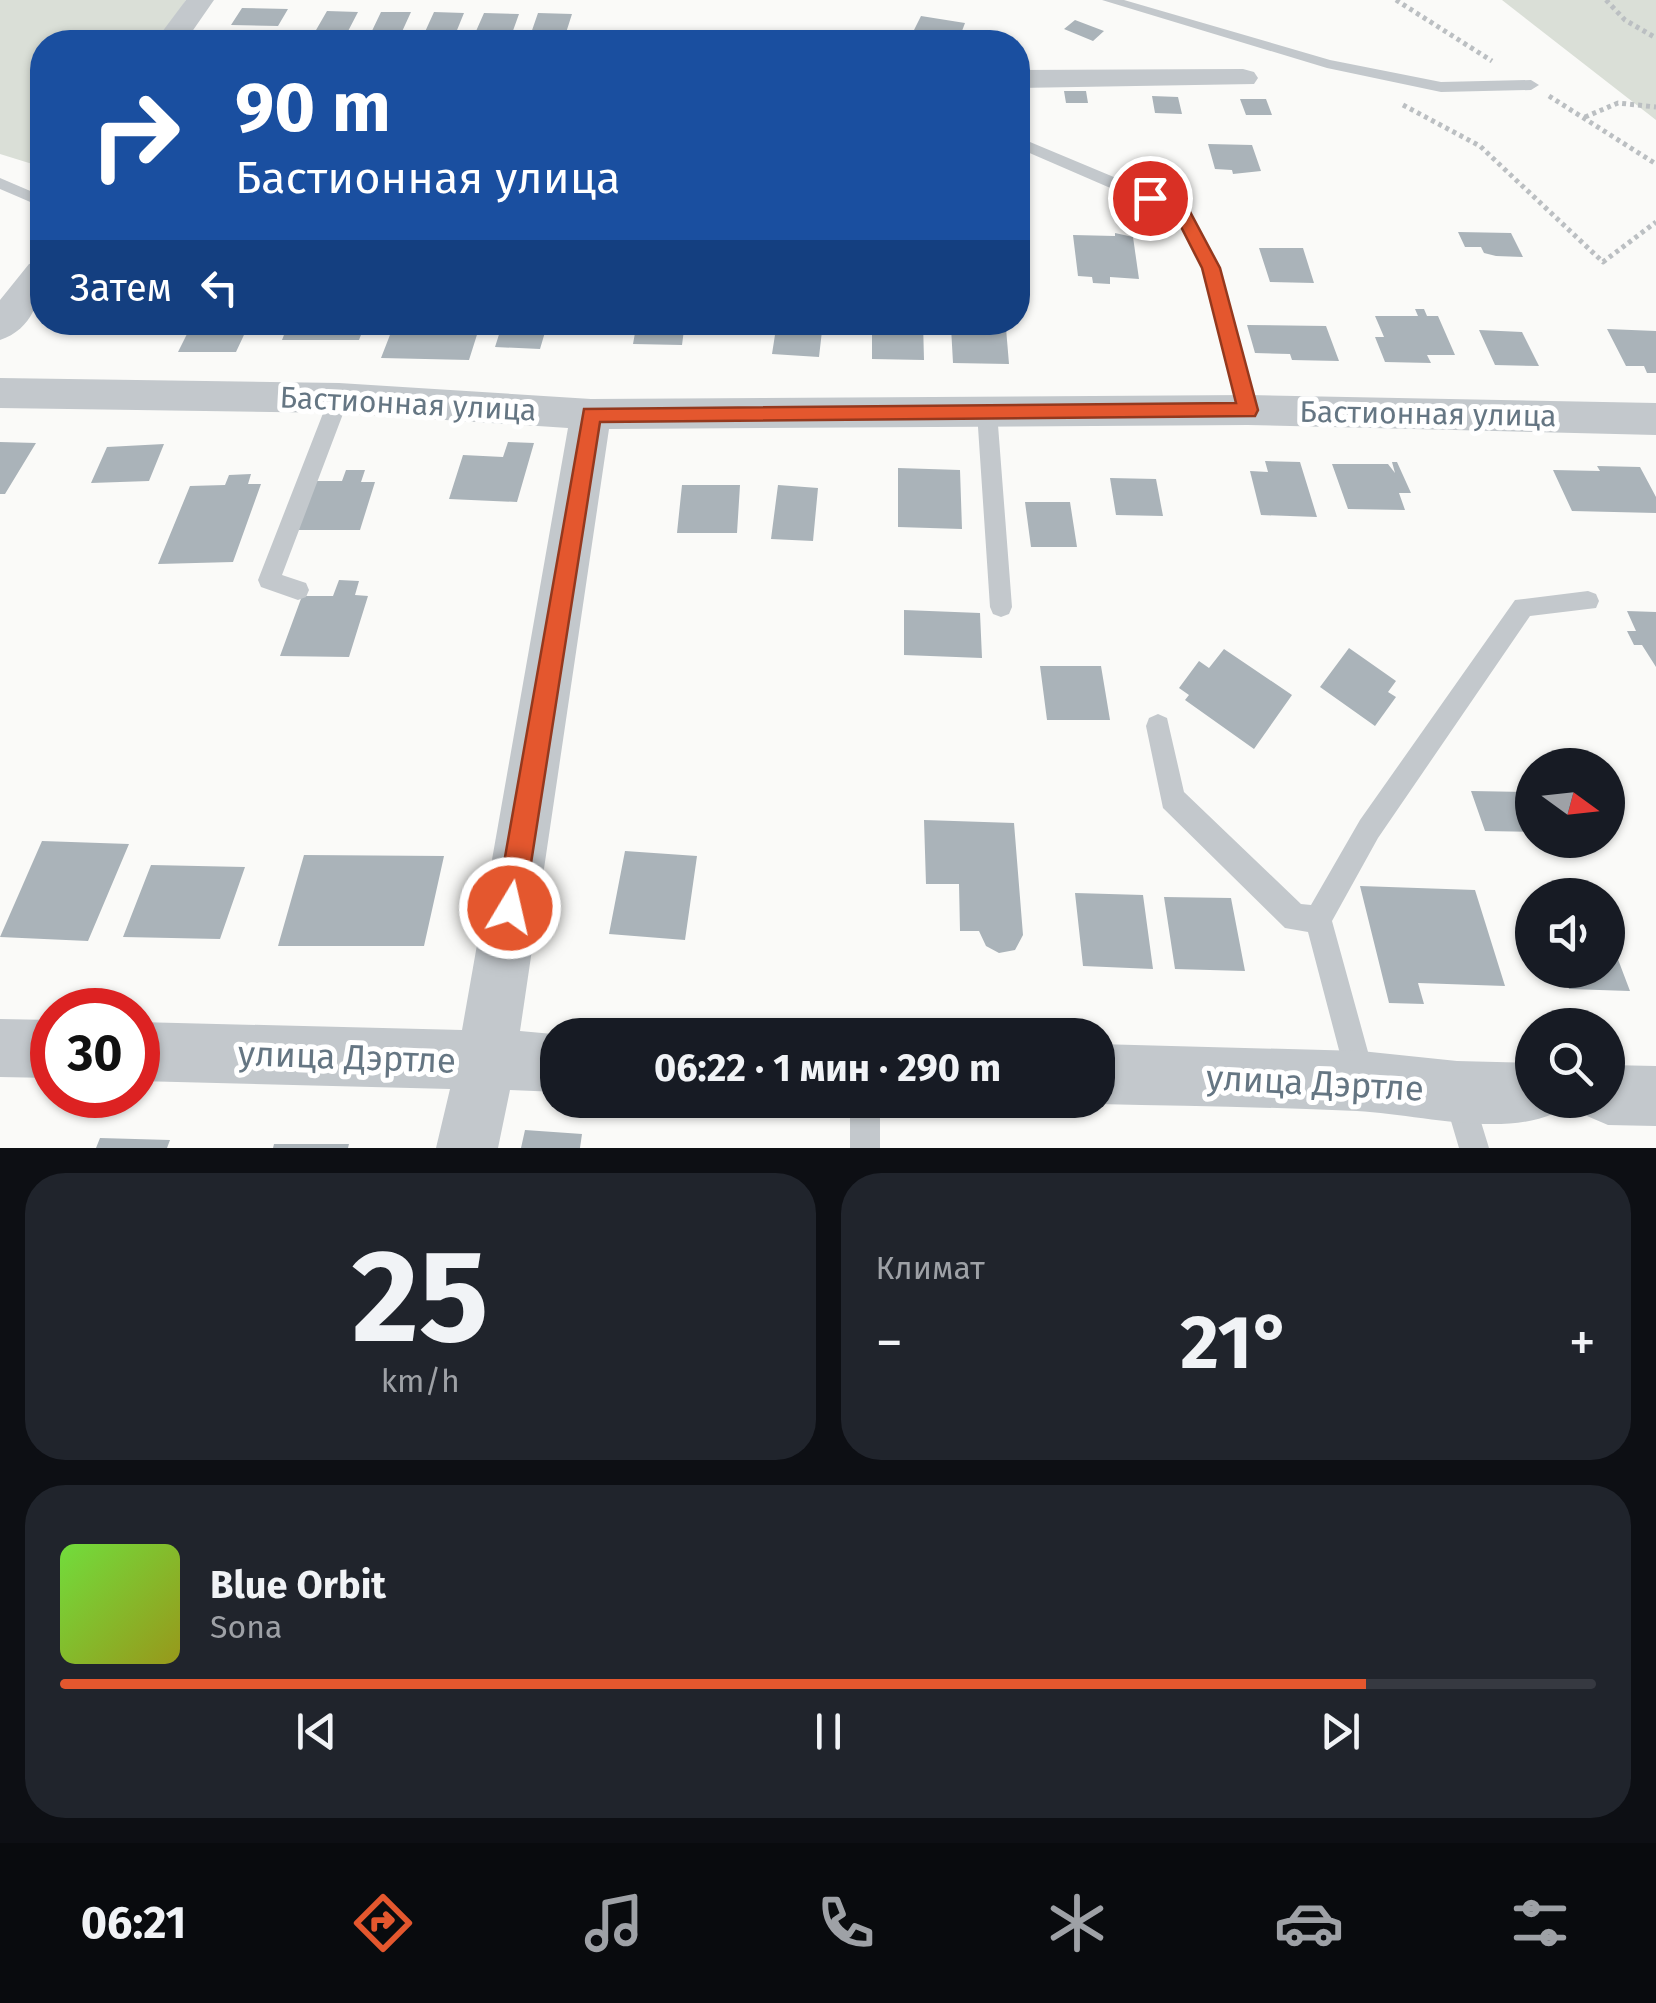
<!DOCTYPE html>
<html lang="ru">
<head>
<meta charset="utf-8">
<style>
  :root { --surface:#171b24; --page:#20242c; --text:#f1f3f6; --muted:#9ea1a6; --line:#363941; --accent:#e4572e }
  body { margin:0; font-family:"Fira Sans",sans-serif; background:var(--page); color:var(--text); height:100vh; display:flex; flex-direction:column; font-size:38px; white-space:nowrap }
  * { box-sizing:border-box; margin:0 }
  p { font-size:32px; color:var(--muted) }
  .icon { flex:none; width:55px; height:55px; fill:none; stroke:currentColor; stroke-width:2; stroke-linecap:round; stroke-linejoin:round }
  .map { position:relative; height:1148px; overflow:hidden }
  .sheet { display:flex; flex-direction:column; gap:25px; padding:25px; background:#0d0f14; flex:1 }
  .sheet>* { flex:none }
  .banner { position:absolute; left:30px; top:30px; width:1000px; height:305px; border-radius:40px; box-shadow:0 2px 8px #0004; background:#1a4fa0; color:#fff; overflow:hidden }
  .needle { width:65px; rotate:105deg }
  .tools { position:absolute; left:1515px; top:748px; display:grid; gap:20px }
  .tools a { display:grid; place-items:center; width:110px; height:110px; border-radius:50%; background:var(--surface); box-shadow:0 2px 8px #0004; font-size:50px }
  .speed { position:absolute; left:30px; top:988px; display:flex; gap:20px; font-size:50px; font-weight:700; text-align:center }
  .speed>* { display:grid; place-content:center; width:130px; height:130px; border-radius:50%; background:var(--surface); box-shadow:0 2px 8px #0004; line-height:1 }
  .speed .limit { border:15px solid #d22; background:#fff; color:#111 }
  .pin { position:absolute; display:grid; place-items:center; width:85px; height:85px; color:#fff; margin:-42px; border:5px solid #fff; border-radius:50%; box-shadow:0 2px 10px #0007 }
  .me { position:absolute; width:110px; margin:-55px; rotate:9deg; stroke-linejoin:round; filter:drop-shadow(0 0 8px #0008) }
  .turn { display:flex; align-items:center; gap:35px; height:210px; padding:0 40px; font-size:45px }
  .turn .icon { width:130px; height:130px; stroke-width:2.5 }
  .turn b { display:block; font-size:70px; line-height:85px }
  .then { display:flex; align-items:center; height:95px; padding:0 40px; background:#0003; gap:20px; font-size:38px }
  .big { font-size:75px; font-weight:700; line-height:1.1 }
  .sheet .widget { flex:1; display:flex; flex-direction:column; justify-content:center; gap:15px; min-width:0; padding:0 35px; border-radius:40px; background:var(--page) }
  .sheet .dial { align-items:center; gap:0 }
  .dial b { font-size:130px; line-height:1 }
  .song { display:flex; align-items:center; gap:30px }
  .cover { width:120px; height:120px; border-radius:15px; background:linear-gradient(135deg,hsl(100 70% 55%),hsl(60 70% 35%)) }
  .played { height:10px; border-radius:5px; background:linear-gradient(90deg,var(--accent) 85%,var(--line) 85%) }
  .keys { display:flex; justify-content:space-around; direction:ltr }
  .heat { display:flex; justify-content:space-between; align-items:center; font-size:55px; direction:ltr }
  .sheet .tiles { flex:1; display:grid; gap:25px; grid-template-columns:1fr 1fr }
  .widget:last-child { grid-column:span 2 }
  .trip { position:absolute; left:540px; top:1018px; width:575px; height:100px; border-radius:40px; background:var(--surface); box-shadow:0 2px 8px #0004; font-weight:700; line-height:100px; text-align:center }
  .tab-bar { display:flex; height:160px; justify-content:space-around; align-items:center; background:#090b0e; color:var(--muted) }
  .tab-bar .icon { width:70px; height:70px }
  .tab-bar .on { color:var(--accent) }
  .tab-bar b { font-size:45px; color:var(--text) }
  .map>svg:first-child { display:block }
  .green { fill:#dadfd7 }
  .building { fill:#aab3b9 }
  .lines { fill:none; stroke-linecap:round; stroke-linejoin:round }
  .path { stroke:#bbbfc2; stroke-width:5; stroke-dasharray:4 4; stroke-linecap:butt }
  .service { fill:#c3c8cc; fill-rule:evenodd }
  .minor { fill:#c3c8cc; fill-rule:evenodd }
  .route { fill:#e4572e; stroke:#94391e; stroke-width:2.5 }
  .labels { text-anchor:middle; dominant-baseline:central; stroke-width:10; stroke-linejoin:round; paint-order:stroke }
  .street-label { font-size:30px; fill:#657683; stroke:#fff }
  .near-street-label { font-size:35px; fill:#657683; stroke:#fff }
</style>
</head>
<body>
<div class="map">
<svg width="1656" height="1148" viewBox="0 0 1656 1148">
  <rect width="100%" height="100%" fill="#fafaf8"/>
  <path class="green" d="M0 0H186L160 42H42V167L0 154Z
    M1502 0H1656V120Z"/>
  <path class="building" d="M242 8 288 9 278 26 231 25Z
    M327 11 358 12 345 37H312Z
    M381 12H411L400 36 370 35Z
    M434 12 464 13 455 35 424 34Z
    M484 13 519 14 510 39 473 38Z
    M538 13 572 14 564 39H529Z
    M921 16 965 23 959 39 936 38 913 32Z
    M1075 20 1104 31 1093 41 1064 29Z
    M1064 91H1086L1088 103H1066Z
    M1152 96 1178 97 1182 114 1155 113Z
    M1240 99H1266L1272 115H1246Z
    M1208 144 1252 145 1261 171 1233 174 1232 170 1215 169Z
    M1458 232 1511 233 1523 257 1496 256 1484 253 1481 247H1465Z
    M1115 233 1133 237 1139 279 1110 277V284L1093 283 1092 277 1078 276 1073 235 1115 236Z
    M1259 248H1303L1314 283 1270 282Z
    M1415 309H1424L1427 316H1438L1455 355H1427L1431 363 1385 362 1375 337H1384L1375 316H1418Z
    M73 322H143L136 335 66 333Z
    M193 322H250L236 352H178Z
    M289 322H366L359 340H282Z
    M395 322H481L469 360 381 358Z
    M503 322H548L540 349 495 347Z
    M637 322H685L682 345 633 344Z
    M777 322H823L819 357 772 354Z
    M872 322H923L924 360 872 359Z
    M1247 325 1326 326 1339 361 1292 360 1290 354 1255 353Z
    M951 327 1006 328 1009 364 953 363Z
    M1607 329 1656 331V373H1647L1644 366H1626Z
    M1479 330 1522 332 1539 366 1495 365Z
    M0 442 36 443 5 494H0Z
    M508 442 534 443 517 502 449 499 463 455 503 457Z
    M164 444 149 481 91 483 107 447Z
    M1265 461 1300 462 1317 517 1261 515 1250 471 1268 472Z
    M1392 462H1397L1411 493H1399L1405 510 1348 509 1332 464H1388L1395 473Z
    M1597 466 1640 467 1656 497V513L1572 511 1553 470 1600 471Z
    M898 468 960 470 962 529 898 527Z
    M346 470H365L361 482H375L360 530H297L315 481H342Z
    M251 474 248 484H261L233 562 158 564 190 486 225 485 229 475Z
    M1110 478 1156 479 1163 516 1116 515Z
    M682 485H740L737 533H677Z
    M778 485 818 488 813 541 771 539Z
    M1025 502H1070L1077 547H1031Z
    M339 580 359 581 355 595 368 596 349 657 280 656 302 596H333Z
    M904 610 980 613 982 658 904 655Z
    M1627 611 1656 612V667L1642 645H1634L1627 631H1636Z
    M1349 648 1396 681 1388 692 1396 697 1375 726 1320 687Z
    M1224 649 1292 695 1254 749 1185 700 1189 695 1179 688 1199 661 1209 668Z
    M1040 666H1101L1110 720H1047Z
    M1471 791 1532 792V832L1485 831Z
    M924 820 1014 823 1023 935 1015 950 999 953 986 946 979 931H960L959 884H926Z
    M42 841 129 844 88 941 0 937Z
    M625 851 697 856 685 940 609 934Z
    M304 855 444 856 424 946H278Z
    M151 865 245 867 220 939 123 937Z
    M1360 886 1475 890 1505 986 1418 983 1424 1004 1389 1003Z
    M1075 893 1143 895 1153 969 1083 966Z
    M1164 897 1231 898 1245 971 1175 969Z
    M1608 933 1630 991 1569 989 1563 970H1608Z
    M525 1130 582 1134 580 1148H521Z
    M100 1138 170 1140 167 1148H96Z
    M274 1144H349L348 1148H273Z"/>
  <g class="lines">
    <path class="path" d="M1396 0 1492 61
      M1606 0 1625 20 1656 38
      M1549 96 1656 164
      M1403 105 1480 146 1603 262 1656 222
      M1585 117 1618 103 1656 107"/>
    <path class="service" d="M1102 0H1124L1330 60 1441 82 1531 80 1539 85 1531 90 1441 92 1327 68Z
      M1018 137 1188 208 1220 268 1258 410 1255 415 1248 418 1238 410 1202 268 1175 216 1018 148Z
      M0 178 42 196V207L0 189Z
      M339 390 349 398 282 575 306 583 309 590 306 597 298 600 261 587 258 580 329 398Z
      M987 404 997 412 1012 607 1009 614 1001 617 993 614 990 607 977 412Z
      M1588 591 1596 594 1599 601 1596 608 1530 616 1378 838 1332 921 1376 1081 1372 1092 1361 1096 1350 1092 1308 932 1285 928 1163 808 1146 726 1149 718 1158 714 1167 718 1184 792 1301 904 1311 905 1360 820 1515 600Z
      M1458 1079 1469 1083 1489 1148H1459L1443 1094 1447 1083Z
      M850 1100H880V1148H850Z"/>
    <path class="minor" d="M186 0H214L189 36 192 42H164L159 36Z
      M1243 69 1254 72 1258 78 1254 84 1018 88V70Z
      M42 261C44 292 35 329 0 340V300L29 264Z
      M0 378 339 383 591 399 1248 395 1656 403V435L1248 425 609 429 520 1031 564 1035H558V1092L510 1090 498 1148H436L450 1089 138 1081V1022L462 1030 568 428 339 413 0 408Z
      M0 1019 52 1020V1078L0 1077Z
      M1098 1044 1361 1051 1457 1061 1532 1063V1100H1559L1553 1114C1498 1137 1417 1114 1357 1111 1271 1107 1184 1106 1098 1104L1089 1100H1098Z
      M1608 1065 1656 1066V1126L1608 1125 1587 1116 1580 1100H1608Z"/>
  </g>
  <path class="route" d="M1150 192 1188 208 1220 268 1258 410 1255 416 600 422 524 908 520 918 510 922 500 918 496 908 584 409 1236 403 1202 268 1175 215 1143 202 1141 198Z"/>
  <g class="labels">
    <g class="street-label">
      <text transform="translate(408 404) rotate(3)">Бастионная улица</text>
      <text transform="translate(1428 414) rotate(1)">Бастионная улица</text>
    </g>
    <g class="near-street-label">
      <text transform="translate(347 1057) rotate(2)">улица Дэртле</text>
      <text transform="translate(1315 1083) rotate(3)">улица Дэртле</text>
    </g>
  </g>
</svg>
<div class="tools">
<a><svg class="needle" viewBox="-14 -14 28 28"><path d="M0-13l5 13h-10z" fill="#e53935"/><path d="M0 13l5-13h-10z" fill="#9ea1a6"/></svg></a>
<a><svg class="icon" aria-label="sound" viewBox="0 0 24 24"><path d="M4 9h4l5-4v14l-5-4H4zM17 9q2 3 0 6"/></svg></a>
<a><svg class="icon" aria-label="search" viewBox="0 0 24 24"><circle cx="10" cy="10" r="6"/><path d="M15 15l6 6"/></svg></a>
</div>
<div class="speed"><div class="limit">30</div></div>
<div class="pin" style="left:1150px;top:198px;background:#d93025"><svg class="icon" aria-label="arrive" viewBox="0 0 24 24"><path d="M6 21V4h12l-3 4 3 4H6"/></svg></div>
<svg class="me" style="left:510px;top:908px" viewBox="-20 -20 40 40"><circle r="17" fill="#e4572e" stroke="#fff" stroke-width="3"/><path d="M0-11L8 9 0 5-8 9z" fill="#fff"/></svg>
<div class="trip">06:22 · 1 мин · 290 m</div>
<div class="banner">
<div class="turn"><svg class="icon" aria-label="right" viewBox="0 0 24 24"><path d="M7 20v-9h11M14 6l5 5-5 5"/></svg><div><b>90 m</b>Бастионная улица</div></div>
<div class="then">Затем<svg class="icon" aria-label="left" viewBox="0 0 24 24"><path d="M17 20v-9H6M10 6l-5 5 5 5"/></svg></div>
</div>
</div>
<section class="sheet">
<div class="tiles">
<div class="widget dial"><b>25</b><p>km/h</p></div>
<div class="widget"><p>Климат</p>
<div class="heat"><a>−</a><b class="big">21°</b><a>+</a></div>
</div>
<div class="widget">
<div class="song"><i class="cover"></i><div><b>Blue Orbit</b><p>Sona</p></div></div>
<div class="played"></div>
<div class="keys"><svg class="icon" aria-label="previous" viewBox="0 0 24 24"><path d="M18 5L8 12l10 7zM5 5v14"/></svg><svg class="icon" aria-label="pause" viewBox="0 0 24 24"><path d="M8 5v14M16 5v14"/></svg><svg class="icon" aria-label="next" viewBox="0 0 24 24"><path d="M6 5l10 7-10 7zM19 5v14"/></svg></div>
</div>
</div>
</section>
<nav class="tab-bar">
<b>06:21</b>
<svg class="icon on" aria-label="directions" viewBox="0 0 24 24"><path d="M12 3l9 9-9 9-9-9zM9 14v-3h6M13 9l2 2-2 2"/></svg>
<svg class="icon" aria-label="music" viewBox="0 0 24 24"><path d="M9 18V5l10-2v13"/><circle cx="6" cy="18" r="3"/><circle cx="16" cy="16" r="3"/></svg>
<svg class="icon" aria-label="phone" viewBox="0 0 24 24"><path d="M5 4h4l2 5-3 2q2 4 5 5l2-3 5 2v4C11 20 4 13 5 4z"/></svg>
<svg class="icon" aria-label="climate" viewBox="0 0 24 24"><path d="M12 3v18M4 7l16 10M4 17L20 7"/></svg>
<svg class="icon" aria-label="car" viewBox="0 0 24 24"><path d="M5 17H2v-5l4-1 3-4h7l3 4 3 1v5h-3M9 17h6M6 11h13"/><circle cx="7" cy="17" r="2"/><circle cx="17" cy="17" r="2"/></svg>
<svg class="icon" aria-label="filters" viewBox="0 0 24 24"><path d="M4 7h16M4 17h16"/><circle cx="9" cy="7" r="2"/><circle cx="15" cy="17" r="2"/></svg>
</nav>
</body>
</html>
